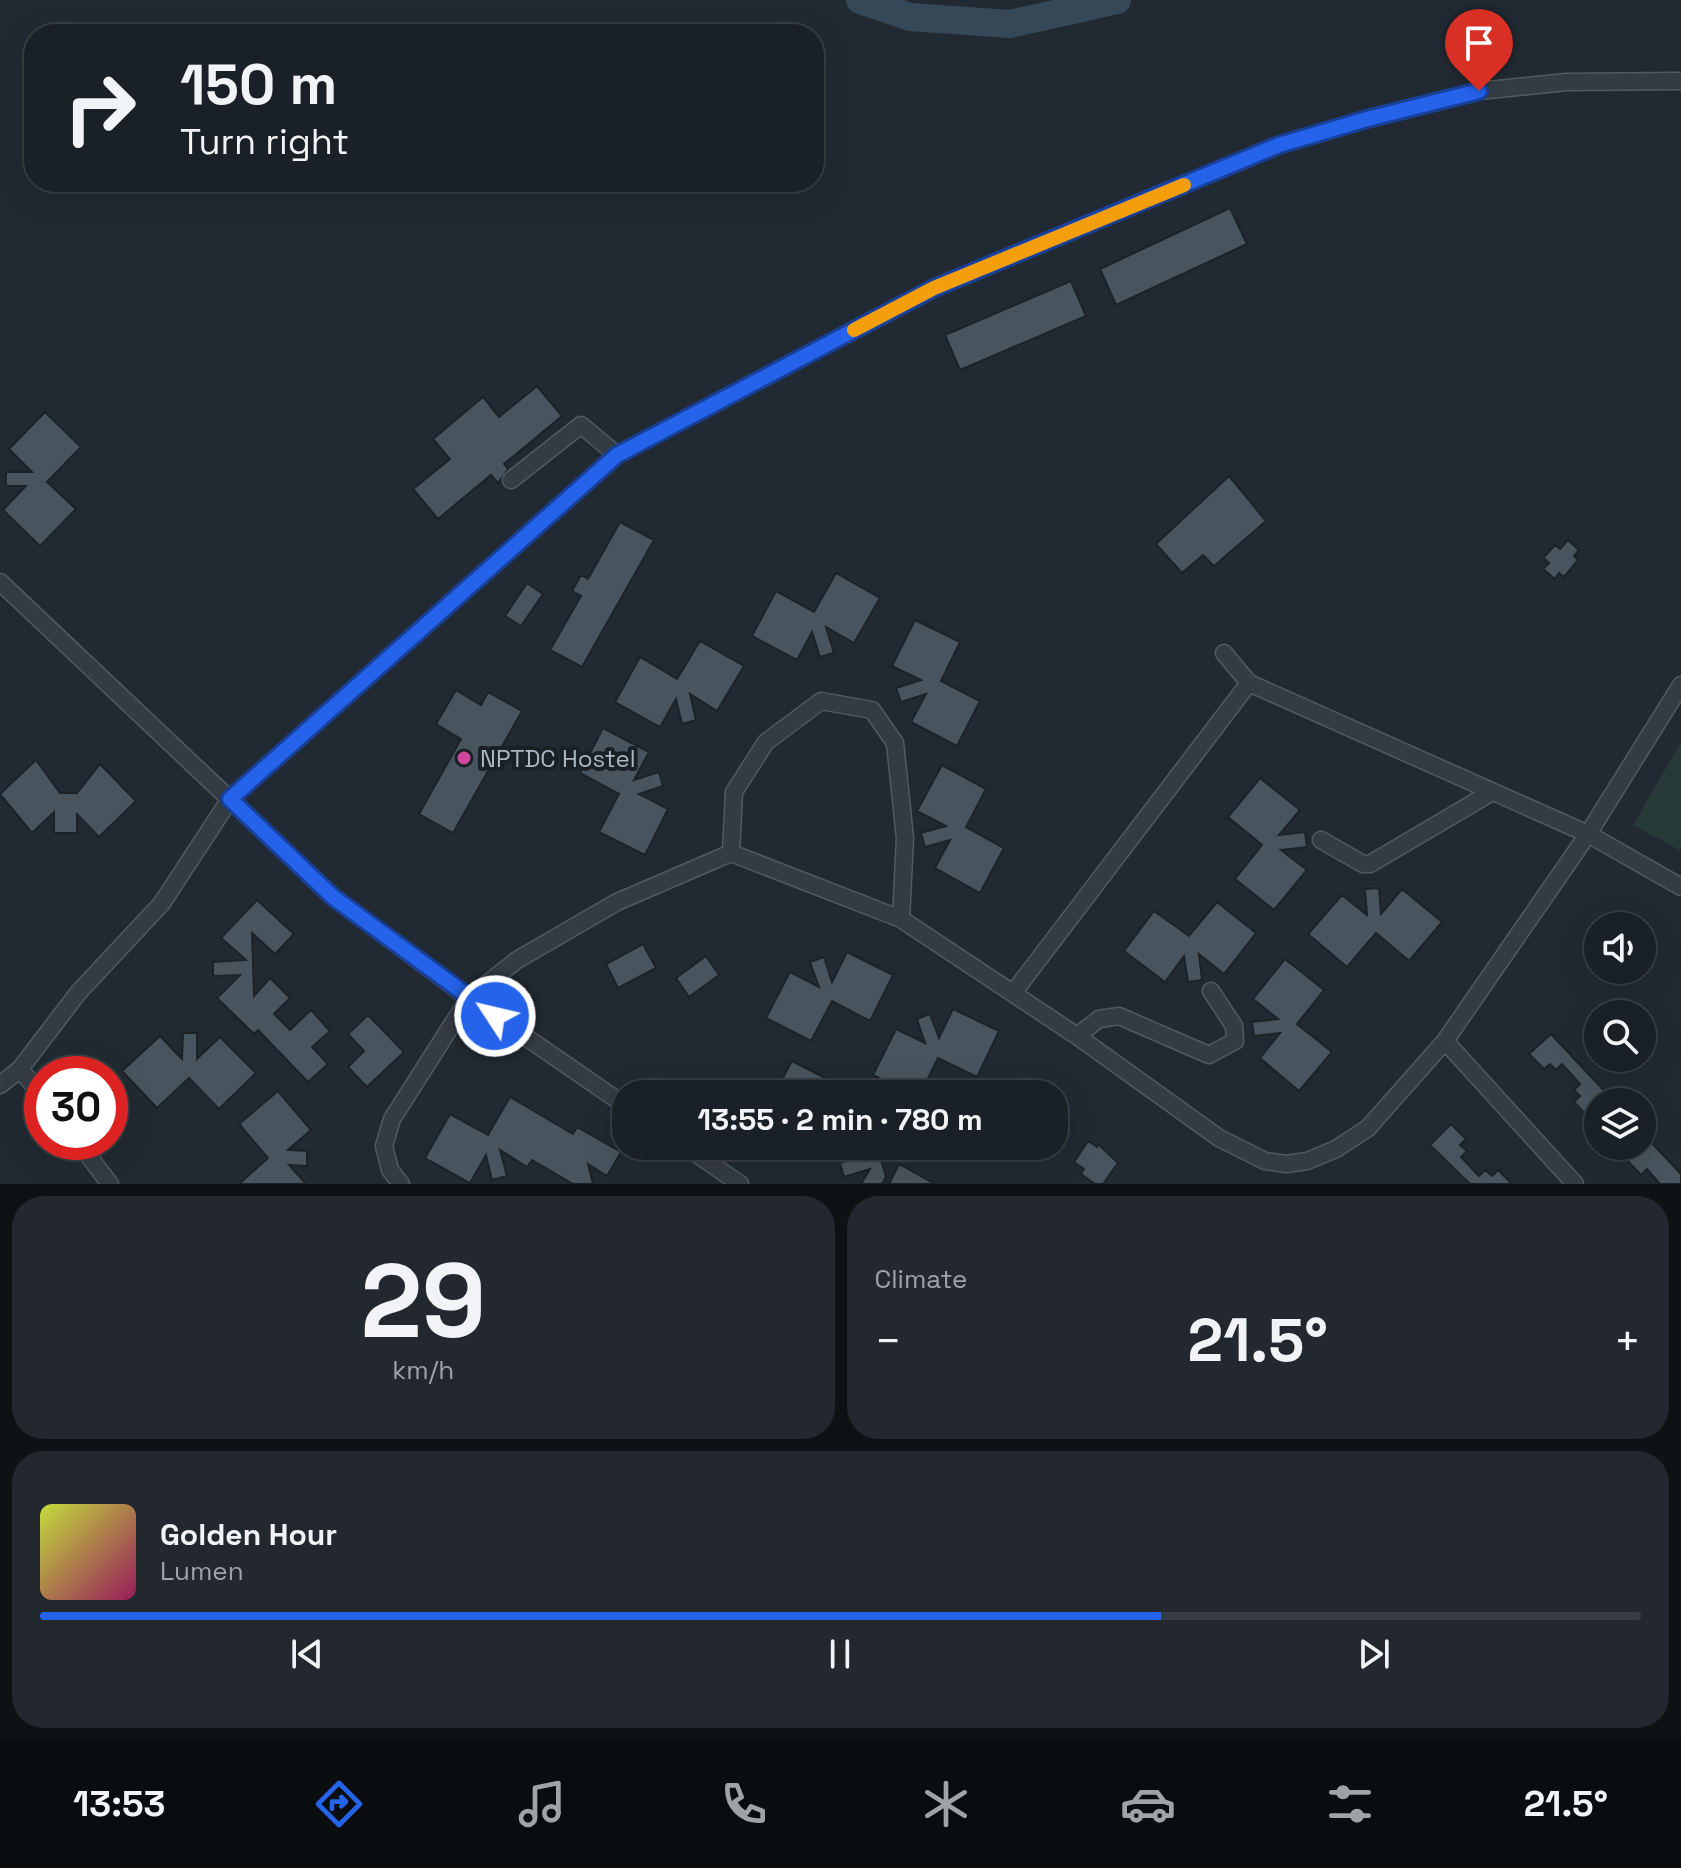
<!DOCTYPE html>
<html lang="en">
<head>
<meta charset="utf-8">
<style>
  :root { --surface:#192026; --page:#22282e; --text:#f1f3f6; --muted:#9fa3a7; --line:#373e43; --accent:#2563eb }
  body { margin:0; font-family:"Space Grotesk",sans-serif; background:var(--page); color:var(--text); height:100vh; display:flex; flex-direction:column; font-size:30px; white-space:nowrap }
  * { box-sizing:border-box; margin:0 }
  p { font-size:26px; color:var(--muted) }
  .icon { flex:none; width:44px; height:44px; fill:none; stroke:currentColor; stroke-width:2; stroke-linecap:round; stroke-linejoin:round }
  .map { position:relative; height:1184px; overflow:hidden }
  .sheet { display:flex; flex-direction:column; gap:12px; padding:12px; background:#0e1215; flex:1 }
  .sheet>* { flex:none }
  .hud { position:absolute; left:24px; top:24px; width:800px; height:168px; border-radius:32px; box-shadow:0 8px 32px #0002,0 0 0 2px var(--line); background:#192026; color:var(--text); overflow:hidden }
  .fabs { position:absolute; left:1584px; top:912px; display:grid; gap:16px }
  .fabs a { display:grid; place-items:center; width:72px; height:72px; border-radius:50%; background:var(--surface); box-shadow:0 8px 32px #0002,0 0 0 2px var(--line); font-size:40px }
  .speed { position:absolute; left:24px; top:1056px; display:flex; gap:16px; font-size:40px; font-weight:700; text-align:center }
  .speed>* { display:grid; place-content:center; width:104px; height:104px; border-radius:50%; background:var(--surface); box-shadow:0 8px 32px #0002,0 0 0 2px var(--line); line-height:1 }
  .speed .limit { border:12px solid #d22; background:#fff; color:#111 }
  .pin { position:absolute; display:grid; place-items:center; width:68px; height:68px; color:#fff; margin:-82px -34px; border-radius:50% 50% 50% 0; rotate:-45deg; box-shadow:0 0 8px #0007 }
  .pin .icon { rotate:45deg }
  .me { position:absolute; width:88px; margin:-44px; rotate:305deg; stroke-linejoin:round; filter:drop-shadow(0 0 6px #0008) }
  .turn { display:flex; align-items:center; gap:28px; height:168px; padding:0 24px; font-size:36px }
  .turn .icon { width:104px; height:104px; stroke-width:2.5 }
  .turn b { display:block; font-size:56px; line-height:68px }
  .big { font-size:60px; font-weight:700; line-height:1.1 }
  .sheet .tile { flex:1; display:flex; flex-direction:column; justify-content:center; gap:12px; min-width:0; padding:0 28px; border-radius:32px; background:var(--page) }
  .sheet .dial { align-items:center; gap:0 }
  .dial b { font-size:104px; line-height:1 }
  .song { display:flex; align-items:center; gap:24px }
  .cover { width:96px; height:96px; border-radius:12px; background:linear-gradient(135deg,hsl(70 70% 55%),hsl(330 70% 35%)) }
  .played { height:8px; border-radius:4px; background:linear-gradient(90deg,var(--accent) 70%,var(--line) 70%) }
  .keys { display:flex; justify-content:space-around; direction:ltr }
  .heat { display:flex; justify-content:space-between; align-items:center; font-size:44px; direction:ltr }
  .sheet .tiles { flex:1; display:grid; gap:12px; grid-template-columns:1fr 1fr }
  .tile:last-child { grid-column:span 2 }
  .trip { position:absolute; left:612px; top:1080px; width:456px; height:80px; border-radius:32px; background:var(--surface); box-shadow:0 8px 32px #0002,0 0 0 2px var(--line); font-weight:700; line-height:80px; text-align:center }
  .tab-bar { display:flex; height:128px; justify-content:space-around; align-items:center; background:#0a0d0f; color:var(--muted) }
  .tab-bar .icon { width:56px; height:56px }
  .tab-bar .current { color:var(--accent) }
  .tab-bar b { font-size:36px; color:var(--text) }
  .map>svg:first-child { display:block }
  .green { fill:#283a38 }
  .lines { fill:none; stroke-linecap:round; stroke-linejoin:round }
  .river { stroke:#364858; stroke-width:28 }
  .building { fill:#49555e; stroke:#1b2329; stroke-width:2 }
  .minor-casing { stroke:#515a61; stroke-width:19 }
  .minor { stroke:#343c43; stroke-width:16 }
  .route-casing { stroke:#184099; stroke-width:20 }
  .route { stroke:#2563eb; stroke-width:14 }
  .slow { stroke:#f59e0b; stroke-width:14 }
  .hotel-dot { fill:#d1479c; stroke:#192127; stroke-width:3 }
  .labels { text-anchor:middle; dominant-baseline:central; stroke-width:8; stroke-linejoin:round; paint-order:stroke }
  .poi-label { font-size:24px; fill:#aeb7c0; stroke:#192127; text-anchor:start }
</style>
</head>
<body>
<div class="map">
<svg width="1681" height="1184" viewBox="0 0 1681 1184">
  <rect width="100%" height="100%" fill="#212a32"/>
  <path class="green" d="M1681 742V851L1633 825Z"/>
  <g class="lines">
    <path class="river" d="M860 0 910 17 1010 24 1117 0"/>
  </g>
  <path class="building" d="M1230 208 1247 244 1116 305 1100 269Z
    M1071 281 1086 316 960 370 945 335Z
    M537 386 562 416 504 464 508 469 498 483 491 475 438 519 413 489 450 459 433 439 483 397 499 417Z
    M45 412 81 447 47 482 76 509 40 546 3 510 26 486H6V472H32L9 449Z
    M1229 476 1266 521 1214 566 1203 555 1182 573 1156 544Z
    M620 522 654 540 582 667 550 650 581 596 572 591 581 575 588 579Z
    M1568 540 1579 550 1574 556 1578 560 1564 577 1559 573 1555 579 1543 569 1549 563 1543 558 1555 545 1560 549Z
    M836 573 880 598 854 643 826 627 834 653 820 657 812 632 797 660 752 636 776 591 814 612Z
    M527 583 543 594 521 626 505 616Z
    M915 620 960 642 941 681 980 701 957 746 911 722 926 694 901 702 896 688 921 680 892 666Z
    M700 641 744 666 717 711 690 694 696 720 682 724 676 699 660 727 615 702 640 657 677 679Z
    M456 690 481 705 488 692 522 711 453 833 419 814 461 739 436 724Z
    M603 728 649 752 634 780 659 772 663 786 639 794 668 809 645 855 599 832 619 794 580 773Z
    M36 760 60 793H77L100 764 136 801 99 837 77 814V833H54V812L32 833 0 794Z
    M942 765 986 789 966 827 1004 848 980 893 935 868 950 840 925 847 921 833 946 826 917 811Z
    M1260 778 1300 810 1279 835 1305 832 1307 847 1281 850 1307 870 1274 910 1235 879 1262 845 1228 817Z
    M1379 888 1381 914 1402 889 1442 922 1409 961 1376 933 1347 967 1308 934 1342 895 1367 915 1365 889Z
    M257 900 294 934 275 954 252 933 254 996 270 978 290 998 274 1014 290 1030 311 1010 330 1031 312 1047 328 1064 308 1082 258 1030 254 1034 217 998 240 975 213 976V962L246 960 221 938Z
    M1217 902 1256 933 1224 974 1199 954 1202 980 1188 982 1184 956 1165 982 1124 951 1154 911 1189 936Z
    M643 944 656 968 618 988 606 964Z
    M847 952 893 975 870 1021 832 1001 811 1041 766 1018 790 972 819 987 810 962 824 957 832 982Z
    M706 956 719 975 689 997 676 978Z
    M1285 959 1324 990 1297 1024 1332 1052 1299 1091 1260 1058 1280 1033 1254 1036 1252 1022 1278 1019 1253 999Z
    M953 1009 999 1031 977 1077 938 1058 920 1094H911L873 1075 896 1029 925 1043 917 1019 930 1014 939 1038Z
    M368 1015 404 1052 367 1087 348 1067 364 1051 348 1034Z
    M183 1033H197V1059L220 1037 256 1073 219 1109 189 1078 157 1108 122 1071 160 1036 182 1059Z
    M1551 1034 1610 1097 1598 1102V1108L1588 1117 1574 1102 1580 1096 1574 1090 1580 1084 1562 1064 1556 1070 1550 1064 1544 1069 1529 1054Z
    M792 1061 837 1084 832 1094H797L779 1085Z
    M278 1091 311 1130 288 1150 307 1151V1166L289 1165 306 1184H239L268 1158 239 1124Z
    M510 1097 573 1134 577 1127 621 1152 607 1176 588 1164 593 1184H573L532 1160 527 1167 500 1150 507 1176 492 1180 486 1155 470 1183 425 1158 450 1114 488 1135Z
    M1451 1124 1466 1139 1460 1145 1467 1151 1461 1157 1479 1176 1485 1170 1492 1176 1498 1170 1512 1184H1470L1430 1145Z
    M1648 1139 1681 1174V1184H1660L1647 1169 1641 1175 1626 1159Z
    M1088 1141 1097 1147 1099 1145 1118 1163 1103 1184H1095L1081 1174 1084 1169 1074 1162Z
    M847 1146H877L886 1177 882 1184H861L870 1169 844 1177 840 1163 864 1155Z
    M899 1164 935 1184H889Z"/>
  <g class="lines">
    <defs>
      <path id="minor" d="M511 480 581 425 617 455
        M0 582 333 897 469 998 626 1106
        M1224 653 1249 683 1588 834 1681 887
        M1321 840 1363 864H1370L1492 792
        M731 853 734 792 766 742 821 701 872 710 895 743 905 838 901 919
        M1013 993 1249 683
        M1077 1036 1099 1019 1119 1016 1209 1055 1235 1041 1234 1026 1211 991
        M1445 1041 1575 1184
        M20 1069 42 1096
        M0 1085 20 1069 78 993 162 903 230 799 617 455 934 288 1279 145 1367 119 1479 91 1566 82 1681 81
        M78 1142 110 1184
        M685 1146 740 1184
        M401 1184 390 1170 384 1146 392 1119 469 998 517 960 617 902 731 853 901 919 1077 1036 1219 1138 1265 1161 1286 1164 1307 1161 1336 1149 1368 1128 1445 1041 1588 834 1681 685"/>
    </defs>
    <use href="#minor" class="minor-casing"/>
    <use href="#minor" class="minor"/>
  </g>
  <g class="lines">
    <defs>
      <path id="route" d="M495 1016 333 897 230 799 617 455 934 288 1279 145 1367 119 1479 91"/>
    </defs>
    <use href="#route" class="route-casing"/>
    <use href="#route" class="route"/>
    <path class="slow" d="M854 330 934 288 1184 185"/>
  </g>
  <circle class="hotel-dot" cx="464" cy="758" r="8"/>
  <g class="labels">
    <g class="poi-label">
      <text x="480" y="758">NPTDC Hostel</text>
    </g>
  </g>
</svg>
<div class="fabs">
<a><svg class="icon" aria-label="sound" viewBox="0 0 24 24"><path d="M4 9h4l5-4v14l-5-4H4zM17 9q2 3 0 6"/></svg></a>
<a><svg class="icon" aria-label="search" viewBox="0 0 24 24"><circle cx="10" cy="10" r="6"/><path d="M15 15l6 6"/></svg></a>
<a><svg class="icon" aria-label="layers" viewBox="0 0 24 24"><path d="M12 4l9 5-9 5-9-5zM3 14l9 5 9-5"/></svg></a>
</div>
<div class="speed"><div class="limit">30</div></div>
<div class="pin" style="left:1479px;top:91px;background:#d93025"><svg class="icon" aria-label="arrive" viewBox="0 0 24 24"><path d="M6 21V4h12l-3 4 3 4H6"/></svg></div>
<svg class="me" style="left:495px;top:1016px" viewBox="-20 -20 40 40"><circle r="17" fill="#2563eb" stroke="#fff" stroke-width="3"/><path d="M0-11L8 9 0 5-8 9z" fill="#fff"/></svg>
<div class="trip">13:55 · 2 min · 780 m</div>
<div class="hud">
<div class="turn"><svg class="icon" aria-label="right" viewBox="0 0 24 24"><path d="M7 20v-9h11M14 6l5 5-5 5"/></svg><div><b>150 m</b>Turn right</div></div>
</div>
</div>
<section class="sheet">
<div class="tiles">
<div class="tile dial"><b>29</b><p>km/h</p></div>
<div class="tile"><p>Climate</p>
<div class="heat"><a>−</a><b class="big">21.5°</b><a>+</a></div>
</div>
<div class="tile">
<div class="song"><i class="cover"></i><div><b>Golden Hour</b><p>Lumen</p></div></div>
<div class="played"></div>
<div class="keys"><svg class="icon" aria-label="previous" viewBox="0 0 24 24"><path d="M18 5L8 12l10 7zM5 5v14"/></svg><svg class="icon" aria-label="pause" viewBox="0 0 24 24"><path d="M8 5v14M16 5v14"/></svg><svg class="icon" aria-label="next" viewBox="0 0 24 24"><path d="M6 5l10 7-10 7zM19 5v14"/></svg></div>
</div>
</div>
</section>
<nav class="tab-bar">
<b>13:53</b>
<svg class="icon current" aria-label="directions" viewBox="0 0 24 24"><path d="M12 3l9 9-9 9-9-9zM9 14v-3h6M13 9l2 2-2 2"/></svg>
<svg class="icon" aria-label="music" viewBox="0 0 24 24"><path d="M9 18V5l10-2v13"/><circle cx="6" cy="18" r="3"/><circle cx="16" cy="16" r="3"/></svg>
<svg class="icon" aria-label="phone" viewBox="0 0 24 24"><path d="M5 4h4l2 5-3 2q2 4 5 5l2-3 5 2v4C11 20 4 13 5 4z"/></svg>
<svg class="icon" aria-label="climate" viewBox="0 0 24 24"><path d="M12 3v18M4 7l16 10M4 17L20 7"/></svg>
<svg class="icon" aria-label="car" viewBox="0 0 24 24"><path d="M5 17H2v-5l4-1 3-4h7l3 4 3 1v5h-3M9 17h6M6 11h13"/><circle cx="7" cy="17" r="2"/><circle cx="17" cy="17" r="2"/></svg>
<svg class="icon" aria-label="filters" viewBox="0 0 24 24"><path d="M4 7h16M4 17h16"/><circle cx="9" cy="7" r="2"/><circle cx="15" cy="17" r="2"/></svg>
<b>21.5°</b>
</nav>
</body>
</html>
